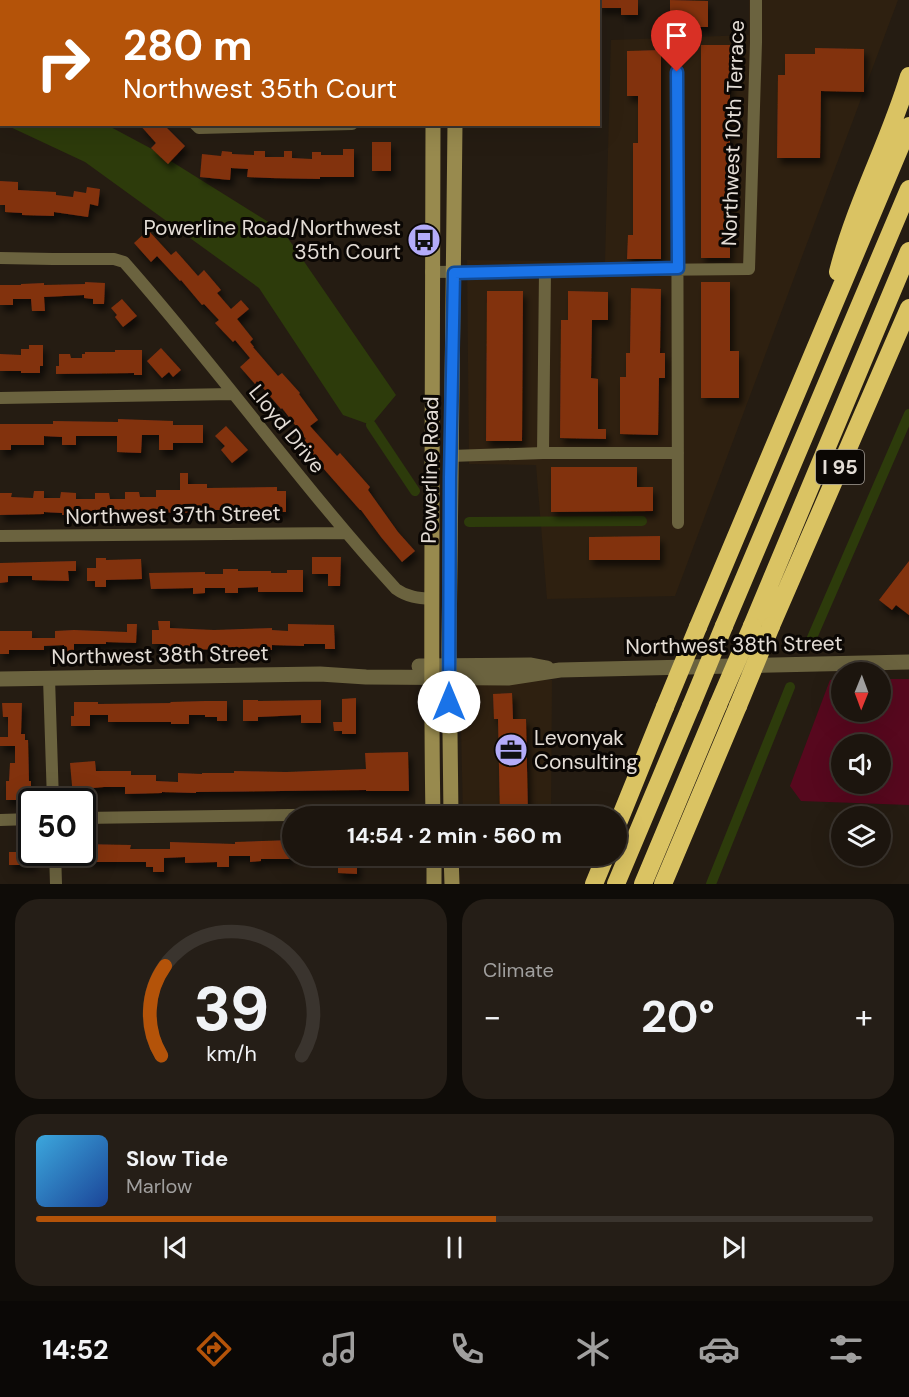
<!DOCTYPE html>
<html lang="en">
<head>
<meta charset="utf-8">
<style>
  :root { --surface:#1c150e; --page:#251e17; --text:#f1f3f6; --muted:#a09f9e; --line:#3a342e; --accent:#b45309 }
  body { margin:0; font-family:"DM Sans",sans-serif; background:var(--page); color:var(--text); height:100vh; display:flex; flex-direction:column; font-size:22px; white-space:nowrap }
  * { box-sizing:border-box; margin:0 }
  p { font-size:20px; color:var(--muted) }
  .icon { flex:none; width:33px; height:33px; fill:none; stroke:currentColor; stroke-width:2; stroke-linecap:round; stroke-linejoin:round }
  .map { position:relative; height:884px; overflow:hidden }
  .drawer { display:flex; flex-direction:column; gap:15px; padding:15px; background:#0f0c08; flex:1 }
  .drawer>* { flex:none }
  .top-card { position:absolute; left:0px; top:0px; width:600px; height:126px; box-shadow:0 6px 24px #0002,0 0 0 2px var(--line); background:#b45309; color:#fff; overflow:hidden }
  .needle { width:39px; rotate:181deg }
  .controls { position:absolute; left:831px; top:662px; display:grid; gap:12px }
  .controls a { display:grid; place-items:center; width:60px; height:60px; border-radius:50%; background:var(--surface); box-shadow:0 6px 24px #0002,0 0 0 2px var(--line); font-size:30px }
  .speed { position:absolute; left:18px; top:788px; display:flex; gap:12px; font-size:30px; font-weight:700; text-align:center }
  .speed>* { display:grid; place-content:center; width:78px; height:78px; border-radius:50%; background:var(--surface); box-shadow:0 6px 24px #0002,0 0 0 2px var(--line); line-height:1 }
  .speed .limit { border:3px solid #111; border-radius:9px; background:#fff; color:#111 }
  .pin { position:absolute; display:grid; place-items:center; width:51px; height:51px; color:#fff; margin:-62px -26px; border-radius:50% 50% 50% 0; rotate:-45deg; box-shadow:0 0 6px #0007 }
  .pin .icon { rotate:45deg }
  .me { position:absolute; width:66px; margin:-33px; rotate:0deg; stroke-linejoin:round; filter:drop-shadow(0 0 4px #0008) }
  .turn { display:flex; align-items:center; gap:21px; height:126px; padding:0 24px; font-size:27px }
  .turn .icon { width:78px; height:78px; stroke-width:2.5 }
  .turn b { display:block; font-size:42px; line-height:51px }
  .big { font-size:45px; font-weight:700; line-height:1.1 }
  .drawer .widget { flex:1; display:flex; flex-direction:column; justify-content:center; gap:9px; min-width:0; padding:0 21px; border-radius:24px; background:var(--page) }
  .drawer .dial { align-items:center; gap:0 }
  .dial svg { height:156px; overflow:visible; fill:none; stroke:var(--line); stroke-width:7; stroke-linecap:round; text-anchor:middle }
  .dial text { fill:var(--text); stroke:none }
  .song { display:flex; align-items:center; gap:18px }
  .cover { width:72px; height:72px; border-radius:9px; background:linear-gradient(135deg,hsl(200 70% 55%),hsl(220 70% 35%)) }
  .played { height:6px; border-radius:3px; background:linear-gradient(90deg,var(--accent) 55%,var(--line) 55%) }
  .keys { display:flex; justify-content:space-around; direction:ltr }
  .heat { display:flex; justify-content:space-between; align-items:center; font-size:33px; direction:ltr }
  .drawer .tiles { flex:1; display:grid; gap:15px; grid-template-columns:1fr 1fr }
  .widget:last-child { grid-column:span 2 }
  .trip { position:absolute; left:282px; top:806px; width:345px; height:60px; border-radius:30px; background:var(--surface); box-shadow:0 6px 24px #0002,0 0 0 2px var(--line); font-weight:700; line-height:60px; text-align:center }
  .dock { display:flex; height:96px; justify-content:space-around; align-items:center; background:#0b0806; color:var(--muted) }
  .dock .icon { width:42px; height:42px }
  .dock .selected { color:var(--accent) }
  .dock b { font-size:27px; color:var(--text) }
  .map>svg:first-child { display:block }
  .built { fill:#2e2010 }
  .green { fill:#57081e; fill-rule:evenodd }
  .water { fill:#2d3b0b }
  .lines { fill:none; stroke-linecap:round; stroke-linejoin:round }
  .canal { stroke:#2d3b0b; stroke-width:10 }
  .building { fill:#823111; filter:url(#shadow) }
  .minor { stroke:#6b633f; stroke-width:12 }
  .tertiary { stroke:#6b633f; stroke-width:15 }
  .secondary { stroke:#988a4e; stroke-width:15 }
  .motorway { stroke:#dac363; stroke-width:18 }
  .motorway-bridge { stroke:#dac363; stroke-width:18 }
  .route-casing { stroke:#114b97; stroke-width:15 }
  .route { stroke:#1a73e8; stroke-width:10 }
  .labels { text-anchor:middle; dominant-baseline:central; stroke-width:6; stroke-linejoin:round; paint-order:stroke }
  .shield { fill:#0b0704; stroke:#a39d97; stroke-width:1.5 }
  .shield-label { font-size:20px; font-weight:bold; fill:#e4ddd6 }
  .street-label { font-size:21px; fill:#e4ddd6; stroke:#0b0704 }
  .poi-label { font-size:21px; fill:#e4ddd6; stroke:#0b0704; text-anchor:end }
</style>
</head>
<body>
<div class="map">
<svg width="909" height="884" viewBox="0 0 909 884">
  <defs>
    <filter id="shadow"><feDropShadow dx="3.5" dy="6" stdDeviation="3" flood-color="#0009"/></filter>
  </defs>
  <rect width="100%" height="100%" fill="#251c12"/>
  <path class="built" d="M749 0H898L675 596 547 599 536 465 469 464 467 260 605 262 611 40 749 35Z
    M532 680H552L551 816H463L460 683Z"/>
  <path class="green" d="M841 679 842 711H880L881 679H909V805L801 801 790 786 830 680ZM842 744H880V783H842Z"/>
  <path class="water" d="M6 125H107L150 148 283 231 396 395 371 425 343 415 259 288 85 162Z"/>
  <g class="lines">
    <path class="canal" d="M371 425 415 491
      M469 522 642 521
      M811 640 909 414
      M711 884 790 687"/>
  </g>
  <path class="building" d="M598 0H638V15H621V8H598Z
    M670 0 708 1V27H670Z
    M701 45H730V258H701Z
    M815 48 864 49V92L821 91 820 158H777L778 75H785V54H815Z
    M661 50V259H627L628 235H633V143H638V96H627V51Z
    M139 124H163L185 146 168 164 151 148 156 143Z
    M372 142H391V171H372Z
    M343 149H354V177H320V179L270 178 247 177 248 169 231 168 230 180 200 177 202 154 221 156 222 151 232 152V154L254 155V151H265V157H284V151H292V158L312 159V152H321V155H343Z
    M0 181 18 182V190L56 192V195L73 197 74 191 86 193 87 187 100 189 98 206 90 204 88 217 54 212V216L22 215V213L5 212V205H0Z
    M148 230 171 255 176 251 198 276 204 270 221 290 217 293 231 309 241 300 249 309 237 319 253 339 250 342 254 347H253L278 376 282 373 300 393 299 394 318 420 310 426 337 456 340 453 370 487 368 490 398 532 415 551 402 562 381 537 361 510H360L345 493 301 443 306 439 282 408 281 409 257 381 255 384 240 367 250 358 235 340 233 342 215 323 219 320 204 304 202 305 181 280 180 281 157 256 151 262 134 243Z
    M85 282 105 283 104 304H93V299L84 298V295L44 297 45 311H32L31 299H13V305H0V285H21V284L44 283V285L85 284Z
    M701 282H730V351H739V398H701Z
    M631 288 661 289 660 353H665V378H659L658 435 620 434V377H626V353H630Z
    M487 291H523L522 441H486Z
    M568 291 608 292V320H592L591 378 598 379V429H606V439L560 438 561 320H568Z
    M122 299 137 316 123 327 115 317 117 315 111 308Z
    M29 345H43V366H40V373H21V371H0V354L21 355V349H29Z
    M161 348 181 370 173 377 169 372 162 378 147 361Z
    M115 350H142V375H134V373L56 374V366H59V354H70L71 358H82V354H85V352H115Z
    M118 419 173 421V425H203V443H173V450H159V435H142L141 453 117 452V436H76V445H62V437L44 436V445H11V450H0V424H53V421L118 422Z
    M226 426 248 450 232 463 221 450 225 446 215 436Z
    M551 467H637V487H653V511L551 512Z
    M180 473H188V484H207V488L277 487V491H286V512H265V509H245V512H225V510H207V513L140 512 75 515H62V513L44 512V514L0 515V493H12L11 497 33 498 34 491H44V498H60L61 492 76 493V499H95V493H109L110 499H125V492H139L140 497H156V490H180Z
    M660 536V560H589V537Z
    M312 557H341L340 586H328V574H312Z
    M96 558H106V560L141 559 142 579 106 580V587H95V581H87V568H96Z
    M76 561V571H68L69 581 32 580V576H8V582L0 583V563Z
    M909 561V615L896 605 892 610 879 600Z
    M223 569H238V571H271V573H287V570H303V592H258V587L238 588V593H225V588H205V593L193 594V588L151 589 149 573 205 572V574H223Z
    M158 621H170V628L214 630 272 628V630L288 631V624L334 625 335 649H325V644H304V646L272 645V650L165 649V644H152V630H159Z
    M127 624H137L136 643 106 642V644H74V653H64V645L44 646V650H9V654H0V631H32V638H55V631L74 630 127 632Z
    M512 693 513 719H526L528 816H500L498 719H494L493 694Z
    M356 698V734H342V731H334L333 722H342V699Z
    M243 700H258V701L321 700V723H301V715L258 717V721H243Z
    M205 701H227V721H217V717H205V715H189V724H171V722H108V715H90V726H71V716H74V702H98V704L171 703 170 702Z
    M2 703H22L21 734H25V740H28L29 781H31V800H6V781H9L10 763H15V746H0V737H8V717H3Z
    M408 752 409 791H366V790L196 792V793L162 792V793L125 794V787H104L93 788 94 794 73 796 70 763 95 761 96 771H131V775H156V781L178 782V773L202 774V773H234V771L286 772 366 769 365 753Z
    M292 840V859H261V861L250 862V856H229V867H217V862L185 863V857L164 858V872H153V867H146V862H88V858H82V844L131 845 130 849H170V842L235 844V842Z
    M18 848H32V852H34V865H9V852H18Z
    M338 855H353V860H357V874L338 873Z"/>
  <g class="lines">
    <path class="minor" d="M677 72 678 523
      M195 124 199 128 352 124
      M0 258 53 259H114L124 262C218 368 300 484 396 589 407 597 418 598 432 599
      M431 272 749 269 756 42V0
      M0 398 233 394
      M543 453 545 271
      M450 456 543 453H678
      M0 536 346 533
      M49 678 53 801
      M82 818 433 813
      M0 820 32 819
      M55 852 56 884"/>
    <path class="tertiary" d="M419 666 531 665 547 668
      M0 679 320 674 366 677 508 678 560 670 909 662"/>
    <path class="secondary" d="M453 0 454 2
      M434 2V0
      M433 816C431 708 432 601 432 493 433 370 432 247 433 124
      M451 816 449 649 455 124
      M434 855V884
      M451 855 452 884"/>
    <path class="motorway" d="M838 272C855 204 889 143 909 76
      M724 626 909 189
      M752 626 909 251
      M771 626 909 308
      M698 627 909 126
      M616 828 665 707
      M594 884 606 855
      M616 884 691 706
      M643 884 718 705
      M663 884 738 706"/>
    <path class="motorway-bridge" d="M718 705 752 626
      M691 706 724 626
      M738 706 771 626
      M665 707 698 627"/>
  </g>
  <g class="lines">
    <defs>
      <path id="route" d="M449 702 450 477 454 273 678 268 677 72"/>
    </defs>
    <use href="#route" class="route-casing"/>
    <use href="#route" class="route"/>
  </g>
  <defs>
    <symbol id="bus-disc" viewBox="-11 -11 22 22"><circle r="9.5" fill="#b4acf9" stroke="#0b0704"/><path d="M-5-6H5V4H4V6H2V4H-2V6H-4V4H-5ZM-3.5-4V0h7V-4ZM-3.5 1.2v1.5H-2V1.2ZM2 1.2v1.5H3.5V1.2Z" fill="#111"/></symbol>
    <symbol id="office-disc" viewBox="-11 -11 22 22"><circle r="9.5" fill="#b4acf9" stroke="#0b0704"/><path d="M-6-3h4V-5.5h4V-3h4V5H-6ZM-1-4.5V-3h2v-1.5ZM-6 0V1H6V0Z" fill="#111"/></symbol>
  </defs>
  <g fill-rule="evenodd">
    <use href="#bus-disc" x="405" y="221" width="38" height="38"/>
    <use href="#office-disc" x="492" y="731" width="38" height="38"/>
  </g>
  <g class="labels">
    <rect class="shield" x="816" y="450" width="48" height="34" rx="4.5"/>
    <g class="shield-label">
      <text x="840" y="467">I 95</text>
    </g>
    <g class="street-label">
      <text transform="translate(733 133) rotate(-88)">Northwest 10th Terrace</text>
      <text transform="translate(287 429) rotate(51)">Lloyd Drive</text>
      <text transform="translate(430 470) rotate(-89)">Powerline Road</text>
      <text transform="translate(173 515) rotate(-1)">Northwest 37th Street</text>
      <text transform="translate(734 645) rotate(-1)">Northwest 38th Street</text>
      <text transform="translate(160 655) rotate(-1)">Northwest 38th Street</text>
    </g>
    <g class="poi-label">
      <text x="401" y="228">Powerline Road/Northwest<tspan x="401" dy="24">35th Court</tspan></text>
      <text x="534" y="738" text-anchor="start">Levonyak<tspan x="534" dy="24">Consulting</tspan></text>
    </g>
  </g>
</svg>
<div class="controls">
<a><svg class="needle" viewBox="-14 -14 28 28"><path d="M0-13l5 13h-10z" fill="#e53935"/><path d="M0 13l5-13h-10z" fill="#a09f9e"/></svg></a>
<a><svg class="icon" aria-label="sound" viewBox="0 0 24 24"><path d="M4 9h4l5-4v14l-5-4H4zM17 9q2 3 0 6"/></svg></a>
<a><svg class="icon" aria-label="layers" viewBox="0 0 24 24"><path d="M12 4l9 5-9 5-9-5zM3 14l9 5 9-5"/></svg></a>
</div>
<div class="speed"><div class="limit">50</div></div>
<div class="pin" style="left:677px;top:72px;background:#d93025"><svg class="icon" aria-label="arrive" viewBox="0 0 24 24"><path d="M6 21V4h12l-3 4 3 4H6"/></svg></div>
<svg class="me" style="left:449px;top:702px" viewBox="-20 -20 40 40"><circle r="19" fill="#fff"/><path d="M0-13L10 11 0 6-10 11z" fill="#1a73e8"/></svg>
<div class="trip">14:54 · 2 min · 560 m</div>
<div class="top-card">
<div class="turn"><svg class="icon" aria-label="right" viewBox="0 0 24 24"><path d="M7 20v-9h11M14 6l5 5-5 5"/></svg><div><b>280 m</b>Northwest 35th Court</div></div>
</div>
</div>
<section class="drawer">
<div class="tiles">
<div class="widget dial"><svg viewBox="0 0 100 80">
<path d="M14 69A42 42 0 1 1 86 69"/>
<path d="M14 69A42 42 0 0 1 16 23" stroke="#b45309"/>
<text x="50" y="56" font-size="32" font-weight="700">39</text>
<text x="50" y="72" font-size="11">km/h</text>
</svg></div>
<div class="widget"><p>Climate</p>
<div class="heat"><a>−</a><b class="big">20°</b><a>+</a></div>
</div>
<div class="widget">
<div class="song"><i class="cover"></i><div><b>Slow Tide</b><p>Marlow</p></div></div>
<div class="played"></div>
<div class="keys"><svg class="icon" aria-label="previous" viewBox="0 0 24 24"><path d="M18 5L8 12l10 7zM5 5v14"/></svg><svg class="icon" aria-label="pause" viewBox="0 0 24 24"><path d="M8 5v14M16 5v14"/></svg><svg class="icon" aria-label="next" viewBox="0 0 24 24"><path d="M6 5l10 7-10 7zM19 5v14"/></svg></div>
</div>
</div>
</section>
<nav class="dock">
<b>14:52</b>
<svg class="icon selected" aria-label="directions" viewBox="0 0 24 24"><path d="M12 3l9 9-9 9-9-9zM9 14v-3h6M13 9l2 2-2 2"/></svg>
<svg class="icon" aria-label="music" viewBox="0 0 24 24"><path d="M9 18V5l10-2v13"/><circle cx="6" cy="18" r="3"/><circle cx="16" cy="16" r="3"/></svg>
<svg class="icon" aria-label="phone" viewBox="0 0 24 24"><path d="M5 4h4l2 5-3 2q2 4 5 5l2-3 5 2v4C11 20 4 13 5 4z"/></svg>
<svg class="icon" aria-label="climate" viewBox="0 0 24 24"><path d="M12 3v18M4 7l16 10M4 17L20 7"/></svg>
<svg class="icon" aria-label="car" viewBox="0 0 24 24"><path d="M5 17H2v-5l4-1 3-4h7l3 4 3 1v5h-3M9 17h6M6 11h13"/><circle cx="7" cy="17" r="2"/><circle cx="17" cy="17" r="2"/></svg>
<svg class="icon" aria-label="filters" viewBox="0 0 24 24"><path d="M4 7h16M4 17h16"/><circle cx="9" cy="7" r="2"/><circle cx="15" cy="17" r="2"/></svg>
</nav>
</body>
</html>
